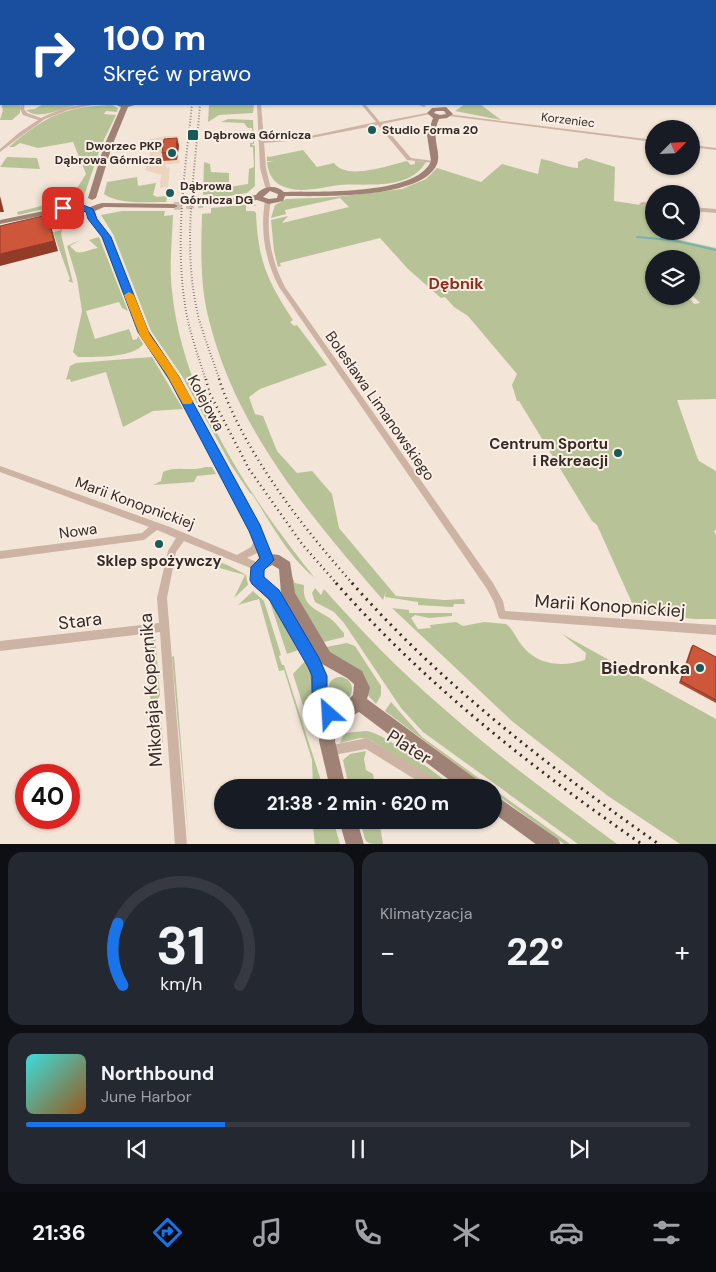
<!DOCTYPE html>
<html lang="pl">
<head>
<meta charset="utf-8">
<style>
  :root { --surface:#171b24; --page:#242831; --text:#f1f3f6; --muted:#9ea1a6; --line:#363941; --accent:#1a73e8 }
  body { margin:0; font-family:"DM Sans",sans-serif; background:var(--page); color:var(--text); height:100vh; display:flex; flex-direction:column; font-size:19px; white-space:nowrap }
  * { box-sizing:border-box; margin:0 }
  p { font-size:16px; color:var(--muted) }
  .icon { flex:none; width:28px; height:28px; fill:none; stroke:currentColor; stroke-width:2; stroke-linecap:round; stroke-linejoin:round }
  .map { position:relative; height:844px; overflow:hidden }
  .details { display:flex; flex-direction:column; gap:8px; padding:8px; background:#0d0f14; flex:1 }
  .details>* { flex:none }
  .banner { position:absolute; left:0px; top:0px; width:716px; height:105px; box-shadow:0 1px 4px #0004; background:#1a4fa0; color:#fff; overflow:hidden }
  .needle { width:32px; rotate:66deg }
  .controls { position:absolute; left:645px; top:120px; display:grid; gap:10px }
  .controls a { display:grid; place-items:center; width:55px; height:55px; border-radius:50%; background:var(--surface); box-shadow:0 1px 4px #0004; font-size:25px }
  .speed { position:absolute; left:15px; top:764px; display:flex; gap:10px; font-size:25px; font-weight:700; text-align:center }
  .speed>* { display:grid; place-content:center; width:65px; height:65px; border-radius:50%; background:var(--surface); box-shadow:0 1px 4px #0004; line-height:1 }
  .speed .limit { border:8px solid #d22; background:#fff; color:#111 }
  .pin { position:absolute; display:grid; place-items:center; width:42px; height:42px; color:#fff; margin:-21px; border-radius:10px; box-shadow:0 2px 8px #0006 }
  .me { position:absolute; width:55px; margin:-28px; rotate:334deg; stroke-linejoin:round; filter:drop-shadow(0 0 4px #0008) }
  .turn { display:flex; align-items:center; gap:18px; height:105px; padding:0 20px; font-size:22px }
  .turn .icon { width:65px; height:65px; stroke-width:2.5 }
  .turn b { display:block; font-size:35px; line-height:42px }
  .big { font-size:38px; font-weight:700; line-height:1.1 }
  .details .card { flex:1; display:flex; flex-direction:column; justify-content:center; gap:8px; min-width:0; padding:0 18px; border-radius:15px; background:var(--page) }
  .details .dial { align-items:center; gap:0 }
  .dial svg { height:130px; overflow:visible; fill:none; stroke:var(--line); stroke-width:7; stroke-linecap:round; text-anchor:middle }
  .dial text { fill:var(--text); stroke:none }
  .song { display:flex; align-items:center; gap:15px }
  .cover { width:60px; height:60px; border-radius:8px; background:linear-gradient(135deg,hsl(180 70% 55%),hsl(30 70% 35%)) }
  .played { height:5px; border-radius:2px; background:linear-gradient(90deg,var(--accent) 30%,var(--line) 30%) }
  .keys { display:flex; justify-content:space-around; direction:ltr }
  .heat { display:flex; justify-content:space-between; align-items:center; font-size:28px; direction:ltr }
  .details .tiles { flex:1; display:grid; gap:8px; grid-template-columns:1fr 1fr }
  .card:last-child { grid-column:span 2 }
  .trip { position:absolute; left:214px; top:779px; width:288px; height:50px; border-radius:25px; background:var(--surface); box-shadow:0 1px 4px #0004; font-weight:700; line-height:50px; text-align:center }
  .dock { display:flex; height:80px; justify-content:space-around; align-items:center; background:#090b0e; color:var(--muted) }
  .dock .icon { width:35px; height:35px }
  .dock .current { color:var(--accent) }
  .dock b { font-size:22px; color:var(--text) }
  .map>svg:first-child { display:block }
  .green { fill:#b7c397; fill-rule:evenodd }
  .plaza { fill:#ecd5be }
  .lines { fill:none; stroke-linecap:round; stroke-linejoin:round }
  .stream-far1 { stroke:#75b2b1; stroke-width:1 }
  .stream { stroke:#75b2b1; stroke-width:2 }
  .river { fill:#75b2b1; fill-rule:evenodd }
  .secondary-tunnel { stroke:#cdc0b4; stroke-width:8; stroke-dasharray:8 4; stroke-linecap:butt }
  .street { fill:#ccb3a4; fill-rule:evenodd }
  .secondary { fill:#9f8275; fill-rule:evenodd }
  .rail-far2 { stroke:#362a26; stroke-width:2; stroke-dasharray:0.5 2.5; stroke-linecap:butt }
  .rail-far1 { stroke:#362a26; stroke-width:2.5; stroke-dasharray:1 4; stroke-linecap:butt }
  .rail { stroke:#362a26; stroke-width:3; stroke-dasharray:2 5; stroke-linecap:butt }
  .wall { fill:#b14a33 }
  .shaded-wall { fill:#903c29 }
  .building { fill:#ce563b; stroke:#903c29 }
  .route { fill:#1a73e8; stroke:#114b97 }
  .slow { fill:#f59e0b }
  .poi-dot { fill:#195a5a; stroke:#faefe5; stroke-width:2 }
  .labels { text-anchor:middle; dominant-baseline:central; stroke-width:4; stroke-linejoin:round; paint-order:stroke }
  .far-street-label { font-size:12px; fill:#362a26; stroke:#faefe5 }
  .far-poi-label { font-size:12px; font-weight:bold; fill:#362a26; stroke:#faefe5; text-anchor:start }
  .street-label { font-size:15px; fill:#362a26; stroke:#faefe5 }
  .poi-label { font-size:15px; font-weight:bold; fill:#362a26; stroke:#faefe5; text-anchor:end }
  .neighbourhood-label { font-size:16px; font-weight:bold; fill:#8b2e1a; stroke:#faefe5 }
  .near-street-label { font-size:18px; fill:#362a26; stroke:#faefe5 }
  .near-poi-label { font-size:18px; font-weight:bold; fill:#362a26; stroke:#faefe5; text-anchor:end }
</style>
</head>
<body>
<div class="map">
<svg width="716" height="845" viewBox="0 0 716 845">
  <rect width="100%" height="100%" fill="#f3e5d8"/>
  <path class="green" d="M0 101 1 104H20V113L12 120H0L3 110Z
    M43 104H81C66 106 39 122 26 110L35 109Z
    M209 104H254L253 113 219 115 208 122Z
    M465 104H480L501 120 455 111Z
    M112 105 118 108 117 112 106 111 104 114 116 115 101 146 84 196 74 202 18 215 17 212 70 199 86 174 73 142 38 148 20 143 14 147H9C48 114 65 107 112 105Z
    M228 119 253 120 254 144H251L255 146V186L247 193 211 199V194L203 195 204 162 210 164 211 172 229 173V187L248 184 249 169 254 167 253 147H250V143H253L252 128H248L244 123 221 122Z
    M303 150 317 167 334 163C347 181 389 165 407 161L411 165 415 164V161L426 162C409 191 368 183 340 185 322 187 298 195 280 185 271 180 268 171 267 162L274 161H267V156L269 157Z
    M7 157 37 158 40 169 0 167Z
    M586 158 615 167 614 201 654 207V231H671V238L716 248V399L677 400 697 457 699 461 716 471V530L714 531 716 535V619H695L637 614 597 525 592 521 519 401H517L512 385 517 374 468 316 454 307 445 297 441 298 408 269 380 238 280 263 281 266 278 267 274 251 271 220 288 216 282 223 349 207 340 198 285 210 286 214 271 218 275 205 286 199 335 197 402 189 426 179 437 168 481 182 502 164 538 174 541 159C554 161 564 167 578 168V162ZM654 259H691V294L700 303 694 304 691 300 665 301 662 296H654Z
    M137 177 138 186 156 183 153 195 157 197 173 195 172 197 167 198 166 202C148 202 119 205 104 194L107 182Z
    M253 204 257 206 246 205V211H254L256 213C258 260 267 281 293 320L290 322 294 326 297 325 327 365 260 389 249 397 255 414 263 416 277 451 297 473 312 471 332 494 339 528 396 596 445 600 464 599 465 604H454L453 607 418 605V602L385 597 386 591 383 600C310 516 234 427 208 316 200 283 201 248 202 214L211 213V208Z
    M122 211H165L164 216 173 215C172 241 169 266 172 291 183 398 249 496 314 577 289 558 269 520 252 494L250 493 231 465 182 376 151 331 113 234 101 215Z
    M66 214 61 234 73 283 68 281 70 279 53 232 61 230 60 228 0 226 44 216Z
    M99 237 128 311 122 308 119 302 86 311 95 339 129 329 133 340 137 339 138 336 143 344C134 358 94 357 78 357L73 352 82 311 77 279 67 246 80 240 70 246 76 252C82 254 91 249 98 248L89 240Z
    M152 357 183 409 153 411 123 427 106 372 71 382 70 379 66 380 70 366 76 363Z
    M205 467H212L216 474 197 476 194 482 153 485 161 481 163 472C175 465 192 472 205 467Z
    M188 556C208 555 229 565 246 575L248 585 234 598 245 575 201 563 202 561Z
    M292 577 295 583 304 585C302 605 314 608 328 617 335 621 339 628 344 633V637L324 642 318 639 289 583Z
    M315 588 321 595 324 589C361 631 400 671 443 708 498 757 558 800 617 844H578L423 732 401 708 344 623 334 612 315 602 312 593Z
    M253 591 264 601 281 655 279 656 282 665H284L323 787H313L312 760 284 670 279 671 259 599 238 605Z
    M269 599 301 649 287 654Z
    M392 608 409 610V613H452V616L429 618 415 615 411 618 418 629 431 628 430 625 456 622 463 626 484 622 506 624C512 628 514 634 518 640 534 665 559 668 585 660L586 653 562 634 716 719V844H680L608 796 513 722Z
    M151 635 155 636 160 695 158 699 151 702 149 690Z
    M347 643 355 646 381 686V695L376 704 334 659 326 647Z
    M174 656 189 844 172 657Z
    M307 659 309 663 318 723 306 715 293 674Z
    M328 689a12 12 0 1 1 24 0a12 12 0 1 1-24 0Z
    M391 702 422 737 491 787H486L385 711Z
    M160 711 163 742 151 744 154 712Z
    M366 731C384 732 437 775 454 787H445L369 739 360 738 340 743 344 733Z
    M366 751 364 759 366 770 373 774 375 787H349L343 760 350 754Z
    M492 788 570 844H564L493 792Z
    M312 820H333L340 844H315Z
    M379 820 383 844C363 845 366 842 361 824Z"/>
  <path class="plaza" d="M165 136H179L177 160H180L179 163 165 165 167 168 170 167 168 187 160 188 161 175 145 170 152 146 146 140Z"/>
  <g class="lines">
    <path class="stream-far1" d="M422 0 426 1"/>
    <path class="stream" d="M637 237 671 240 716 250"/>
    <path class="river" d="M630 0H641L642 1H631Z
      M715 23H716V28H715Z
      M715 66H716V72H715Z"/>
    <path class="secondary-tunnel" d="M174 206 203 204"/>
    <path class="street" d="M250 0H254V1H250Z
      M21 104H25L24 109 27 113 41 118C59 109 77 103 97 104L68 110 45 119 24 134 0 152V149L20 132 38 120 23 115 20 109Z
      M257 104H261L264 140 301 138 376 122 361 104H365L380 122 432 112V114H430L382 124 411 158 434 161 436 162 434 163 407 160 378 125 301 140 264 143 266 168 271 189 266 190 260 168Z
      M416 104H422L426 106 424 107Z
      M447 114 654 140V142L449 116 447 115Z
      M691 145 716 148V150L691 147Z
      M268 199 271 201C265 231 271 260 285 287L493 583 503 601 505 611 716 625V635L502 619 499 618 494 602 487 589 279 287C265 260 260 231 265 201Z
      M642 202 654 203V207L640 205 639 204Z
      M691 207 716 209V213L691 211Z
      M0 466 170 527 237 555 251 547 256 537 259 536 262 537 263 540 257 553 247 558 261 564 262 567 261 570 258 571 184 541 176 552 167 598 187 845H175L160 632 0 651V641L159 623 157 598 168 551 176 538 157 530 144 540 0 559V551L142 533 149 527 0 472Z
      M367 738 444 784 445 788H429L366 749 328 756 324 755 323 751 324 747 328 746Z"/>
    <path class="secondary" d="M169 0H175L176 1H170Z
      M674 0H716V1H674Z
      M715 14H716V18H715Z
      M114 104H138L128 107 112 146 96 198 92 200 88 198 104 146 121 107Z
      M446 107 453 114 447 118 439 119C430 139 442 151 437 164 422 200 318 196 285 196L283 201 269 204 257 200 203 206 199 204 203 202 256 195C262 186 276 184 284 192 316 191 417 196 431 161L427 135 433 118 427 113 432 108ZM436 111H444L446 114 440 115 434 113ZM270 191 278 194 277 198 269 199 263 197Z
      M102 203 174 204 178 206 174 208 104 207 95 211 97 219 110 237 148 331 184 386 260 525 271 554 279 555 290 562 295 593 330 652 362 671 370 688 367 699 480 782 482 788H460L359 712 348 718 338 720 335 741 346 788H330L319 741 323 714 313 700 310 670 271 602 252 584 250 580 251 568 259 558 249 530 174 388 138 331 102 237 89 219 87 212 76 209 0 224V220L78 204C92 209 88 207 102 203ZM272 565 279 569 281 593 263 577 265 569ZM322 664 347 678 354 684 353 695 345 703 337 704 328 697 326 676Z
      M492 793 558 839 561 845H537L492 812Z
      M339 820H357L364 845H346Z"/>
    <path class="rail-far2" d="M192 104C185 172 174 242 186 311 190 334 199 358 206 381
      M200 104C195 173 181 250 199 319 205 340 213 360 220 381"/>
    <path class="rail-far1" d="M206 379 209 392 249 469 302 544 337 584
      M219 379C243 451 303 528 353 584"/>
    <path class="rail" d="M336 583C426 685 532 768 643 845
      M352 583C442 685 549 767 660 845"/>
  </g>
  <path class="wall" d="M179 145 177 160 163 161 162 153Z
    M693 645 716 657V703L679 683 691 647Z"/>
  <path class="shaded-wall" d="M177 138 179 145 177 160 176 152Z
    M0 196 4 212H0Z
    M47 215 51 226 58 251 0 266V254Z"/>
  <path class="building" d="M0 24H1V34L0 35Z
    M0 37H1V51H0Z
    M177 138 176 152 162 153 164 139Z
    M47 215 54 241 0 254V226Z
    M693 645 716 657V700L681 681Z"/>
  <path class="route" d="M78 203 93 209 97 219 111 237 148 331 179 377 260 525 274 560 264 570V577L279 590 319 658 327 676V696L338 710 335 720 329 722 324 720 312 697V676L308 667 269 599 252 584 250 580 251 567 260 558 249 531 169 379 138 332 102 237 88 219 86 212 76 209 63 211 59 208Z"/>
  <path class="slow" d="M129 292 134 295 150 335 175 370 193 401 191 404H183L167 375 140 336 124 295Z"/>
  <g class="poi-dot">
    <circle cx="372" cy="130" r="5"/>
    <rect x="187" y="129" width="12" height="12" rx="2.5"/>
    <circle cx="172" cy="153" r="5"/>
    <circle cx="170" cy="193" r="5"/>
    <circle cx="618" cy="453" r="5"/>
    <circle cx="159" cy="544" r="5"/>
    <circle cx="700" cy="668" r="5"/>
  </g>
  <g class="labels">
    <g class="far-street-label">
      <text transform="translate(568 120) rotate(7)">Korzeniec</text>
    </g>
    <g class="far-poi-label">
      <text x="382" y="130">Studio Forma 20</text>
      <text x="204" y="135">Dąbrowa Górnicza</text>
      <text x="162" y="146" text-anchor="end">Dworzec PKP<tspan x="162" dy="14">Dąbrowa Górnicza</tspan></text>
      <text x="180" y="186">Dąbrowa<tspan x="180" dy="14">Górnicza DG</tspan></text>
    </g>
    <g class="street-label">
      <text transform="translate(206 403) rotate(62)">Kolejowa</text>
      <text transform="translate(380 406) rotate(55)">Bolesława Limanowskiego</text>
      <text transform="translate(135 503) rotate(20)">Marii Konopnickiej</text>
      <text transform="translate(78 531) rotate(-8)">Nowa</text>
    </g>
    <g class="poi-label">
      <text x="608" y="444">Centrum Sportu<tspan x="608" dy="17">i Rekreacji</tspan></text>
      <text x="159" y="561" text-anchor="middle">Sklep spożywczy</text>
    </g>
    <g class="neighbourhood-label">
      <text x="456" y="283">Dębnik</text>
    </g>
    <g class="near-street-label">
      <text transform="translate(610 606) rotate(4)">Marii Konopnickiej</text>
      <text transform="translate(80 621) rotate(-7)">Stara</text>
      <text transform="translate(151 690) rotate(-94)">Mikołaja Kopernika</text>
      <text transform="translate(409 747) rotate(32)">Plater</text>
    </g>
    <g class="near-poi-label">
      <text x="690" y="668">Biedronka</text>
    </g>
  </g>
</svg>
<div class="controls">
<a><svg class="needle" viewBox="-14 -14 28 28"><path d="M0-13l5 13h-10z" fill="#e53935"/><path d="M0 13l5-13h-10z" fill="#9ea1a6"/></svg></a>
<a><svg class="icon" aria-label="search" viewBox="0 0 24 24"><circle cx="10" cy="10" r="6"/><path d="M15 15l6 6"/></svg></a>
<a><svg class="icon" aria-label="layers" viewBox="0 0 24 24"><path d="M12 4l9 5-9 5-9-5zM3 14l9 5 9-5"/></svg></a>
</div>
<div class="speed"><div class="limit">40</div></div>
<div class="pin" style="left:63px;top:208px;background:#d93025"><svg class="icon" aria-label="arrive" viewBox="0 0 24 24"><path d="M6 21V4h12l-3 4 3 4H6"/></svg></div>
<svg class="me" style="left:329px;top:714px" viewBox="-20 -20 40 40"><circle r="19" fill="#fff"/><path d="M0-13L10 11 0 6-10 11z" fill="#1a73e8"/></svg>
<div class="trip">21:38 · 2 min · 620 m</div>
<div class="banner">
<div class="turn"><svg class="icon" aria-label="right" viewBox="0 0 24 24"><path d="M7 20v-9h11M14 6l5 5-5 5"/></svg><div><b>100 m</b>Skręć w prawo</div></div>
</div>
</div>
<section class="details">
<div class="tiles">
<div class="card dial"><svg viewBox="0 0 100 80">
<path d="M14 69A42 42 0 1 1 86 69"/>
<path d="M14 69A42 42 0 0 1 11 31" stroke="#1a73e8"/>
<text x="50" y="56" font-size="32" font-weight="700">31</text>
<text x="50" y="72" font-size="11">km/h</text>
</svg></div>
<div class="card"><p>Klimatyzacja</p>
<div class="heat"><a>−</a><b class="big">22°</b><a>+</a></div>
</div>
<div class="card">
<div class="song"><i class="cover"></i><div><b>Northbound</b><p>June Harbor</p></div></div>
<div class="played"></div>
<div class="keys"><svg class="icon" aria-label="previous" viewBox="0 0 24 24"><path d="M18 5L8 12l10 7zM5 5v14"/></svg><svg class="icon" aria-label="pause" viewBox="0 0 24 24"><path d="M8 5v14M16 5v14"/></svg><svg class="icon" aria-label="next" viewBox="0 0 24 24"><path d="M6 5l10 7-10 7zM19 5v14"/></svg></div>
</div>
</div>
</section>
<nav class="dock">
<b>21:36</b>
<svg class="icon current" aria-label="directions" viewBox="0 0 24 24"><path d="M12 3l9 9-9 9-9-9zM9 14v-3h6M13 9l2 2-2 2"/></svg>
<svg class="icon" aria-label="music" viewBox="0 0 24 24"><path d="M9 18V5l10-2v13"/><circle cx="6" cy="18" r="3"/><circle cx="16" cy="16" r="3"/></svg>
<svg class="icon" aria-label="phone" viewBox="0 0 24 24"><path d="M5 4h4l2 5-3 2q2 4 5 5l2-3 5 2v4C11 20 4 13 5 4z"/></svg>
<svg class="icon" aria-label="climate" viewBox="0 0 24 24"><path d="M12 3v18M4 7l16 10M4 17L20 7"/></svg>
<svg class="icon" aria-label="car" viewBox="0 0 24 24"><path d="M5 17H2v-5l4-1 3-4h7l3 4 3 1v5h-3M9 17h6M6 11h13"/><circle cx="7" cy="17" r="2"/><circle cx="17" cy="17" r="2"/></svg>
<svg class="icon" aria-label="filters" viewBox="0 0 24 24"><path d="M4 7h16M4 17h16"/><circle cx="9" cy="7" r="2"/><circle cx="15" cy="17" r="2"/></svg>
</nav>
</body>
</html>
